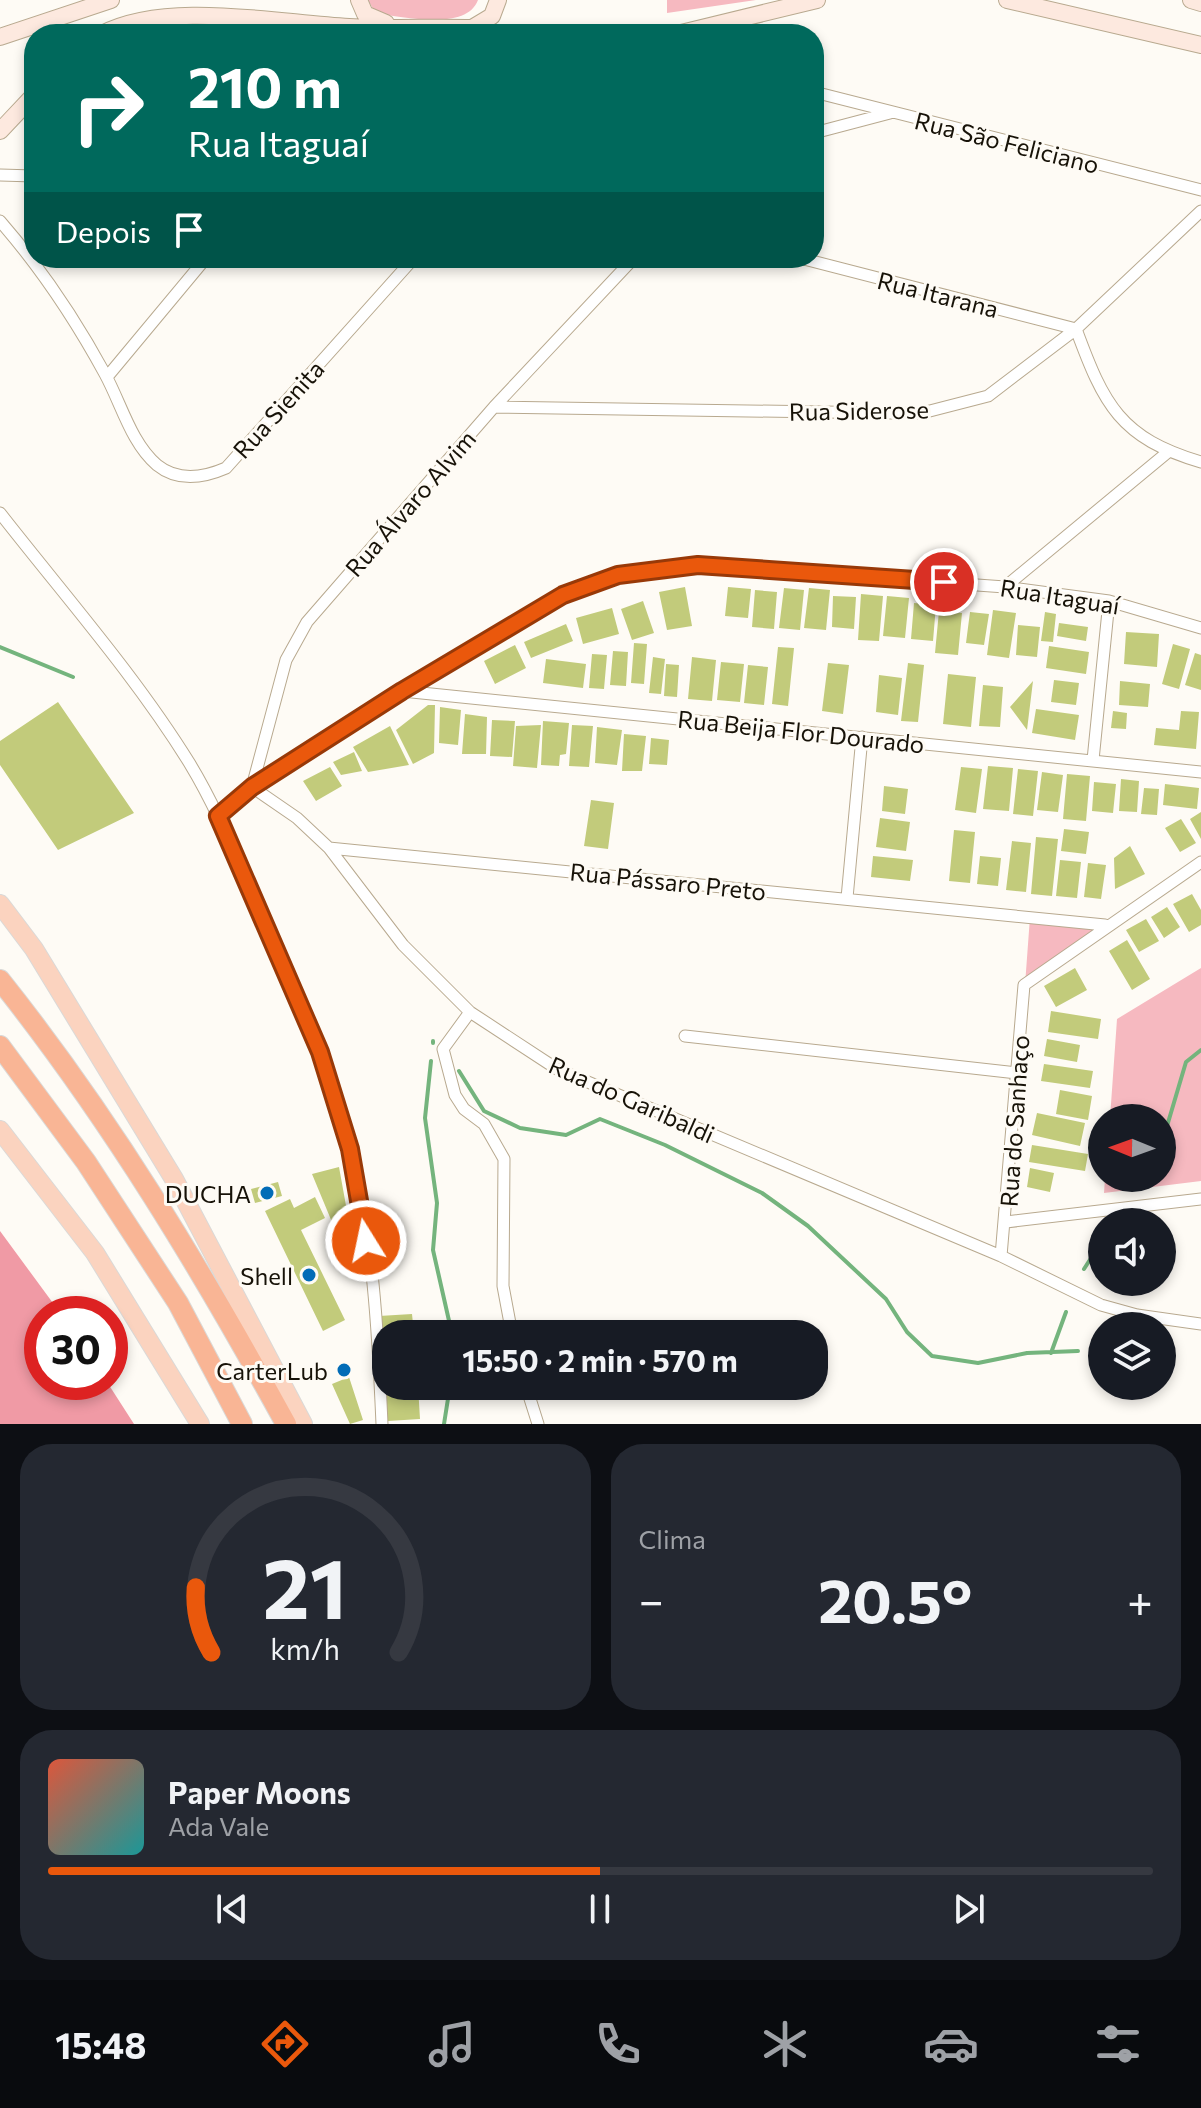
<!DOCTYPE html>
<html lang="pt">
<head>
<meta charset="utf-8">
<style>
  :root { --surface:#171b24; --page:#242831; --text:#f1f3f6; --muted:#9ea1a6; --line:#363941; --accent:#ea580c }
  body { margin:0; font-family:Commissioner,sans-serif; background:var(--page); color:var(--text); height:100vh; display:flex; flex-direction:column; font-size:30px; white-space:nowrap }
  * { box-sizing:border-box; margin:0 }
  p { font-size:26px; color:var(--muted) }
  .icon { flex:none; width:44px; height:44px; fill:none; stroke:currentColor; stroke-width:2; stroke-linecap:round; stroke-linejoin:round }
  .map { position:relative; height:1424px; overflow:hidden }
  .side { display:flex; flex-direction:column; gap:20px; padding:20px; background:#0d0f14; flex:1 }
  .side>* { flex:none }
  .hud { position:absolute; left:24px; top:24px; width:800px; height:244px; border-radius:32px; box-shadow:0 4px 12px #0003; background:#00695c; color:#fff; overflow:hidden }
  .needle { width:52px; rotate:271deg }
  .tools { position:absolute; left:1088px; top:1104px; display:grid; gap:16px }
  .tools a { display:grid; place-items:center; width:88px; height:88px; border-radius:50%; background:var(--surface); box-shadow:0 4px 12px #0003; font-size:40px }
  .speed { position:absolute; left:24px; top:1296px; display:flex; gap:16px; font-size:40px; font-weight:700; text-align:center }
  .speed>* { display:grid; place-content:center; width:104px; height:104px; border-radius:50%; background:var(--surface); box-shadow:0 4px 12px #0003; line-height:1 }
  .speed .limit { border:12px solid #d22; background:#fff; color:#111 }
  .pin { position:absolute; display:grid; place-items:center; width:68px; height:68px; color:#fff; margin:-34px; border:4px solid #fff; border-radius:50%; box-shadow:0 2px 8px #0007 }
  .me { position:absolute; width:88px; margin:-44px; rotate:350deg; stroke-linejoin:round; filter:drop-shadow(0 0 6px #0008) }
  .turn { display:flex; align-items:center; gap:28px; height:168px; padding:0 32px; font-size:36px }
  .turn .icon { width:104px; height:104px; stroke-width:2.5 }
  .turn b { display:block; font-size:56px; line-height:68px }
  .then { display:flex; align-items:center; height:76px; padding:0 32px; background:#0003; gap:16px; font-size:30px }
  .big { font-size:60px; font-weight:700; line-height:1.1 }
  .side .card { flex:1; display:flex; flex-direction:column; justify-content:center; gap:12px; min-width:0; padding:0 28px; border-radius:32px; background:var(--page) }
  .side .dial { align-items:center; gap:0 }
  .dial svg { height:208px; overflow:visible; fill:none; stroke:var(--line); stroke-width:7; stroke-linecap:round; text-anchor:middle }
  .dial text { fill:var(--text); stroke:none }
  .song { display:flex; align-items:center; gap:24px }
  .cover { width:96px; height:96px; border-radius:12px; background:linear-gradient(135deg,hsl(10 70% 55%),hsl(180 70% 35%)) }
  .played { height:8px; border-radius:4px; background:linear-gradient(90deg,var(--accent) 50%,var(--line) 50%) }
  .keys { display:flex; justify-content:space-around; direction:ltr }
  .heat { display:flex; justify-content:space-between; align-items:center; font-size:44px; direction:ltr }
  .side .tiles { flex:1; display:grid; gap:20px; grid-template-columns:1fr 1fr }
  .card:last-child { grid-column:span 2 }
  .trip { position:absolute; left:372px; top:1320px; width:456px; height:80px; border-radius:32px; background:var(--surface); box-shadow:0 4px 12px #0003; font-weight:700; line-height:80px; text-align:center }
  .tabs { display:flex; height:128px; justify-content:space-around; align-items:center; background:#090b0e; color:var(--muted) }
  .tabs .icon { width:56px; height:56px }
  .tabs .current { color:var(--accent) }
  .tabs b { font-size:36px; color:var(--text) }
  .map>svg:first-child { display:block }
  .green { fill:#f6b9c0 }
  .forest { fill:#f09aa5 }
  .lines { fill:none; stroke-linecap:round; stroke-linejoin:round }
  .stream { stroke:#74b47d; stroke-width:4 }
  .building { fill:#c2cb7b }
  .street-casing { stroke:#b8a98f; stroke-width:13 }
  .secondary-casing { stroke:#b8a98f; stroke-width:18 }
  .primary-casing { stroke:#dad9d7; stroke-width:20 }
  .highway-casing { stroke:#dad9d7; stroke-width:22 }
  .street { stroke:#fff; stroke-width:11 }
  .secondary { stroke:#fde9df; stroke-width:16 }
  .primary { stroke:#fbd3bf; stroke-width:18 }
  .highway { stroke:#f9b595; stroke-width:20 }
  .route-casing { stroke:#983908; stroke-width:20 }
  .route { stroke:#ea580c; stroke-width:14 }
  .poi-dot { fill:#026cb7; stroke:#fefbf5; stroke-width:3 }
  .labels { text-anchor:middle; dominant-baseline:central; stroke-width:6; stroke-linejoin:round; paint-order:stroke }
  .street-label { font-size:24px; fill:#171208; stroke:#fefbf5 }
  .poi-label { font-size:24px; fill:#171208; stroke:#fefbf5; text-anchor:end }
</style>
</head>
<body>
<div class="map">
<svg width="1201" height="1424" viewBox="0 0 1201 1424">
  <rect width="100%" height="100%" fill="#fefbf5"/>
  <path class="green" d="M368 0H478C466 32 403 16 376 14Z
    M667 0H756L667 13Z
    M1030 917 1103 927 1025 985Z
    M1201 968V1181L1104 1193 1105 1178H1162V1118H1110L1117 1019Z"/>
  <path class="forest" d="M0 1231 61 1314H42V1382H107L134 1424H0Z"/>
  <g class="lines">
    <path class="stream" d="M0 647 73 677
      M433 1043V1041
      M431 1061 425 1118 437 1203 433 1250 452 1334
      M459 1071 484 1111 520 1128 566 1135 600 1119 665 1145 762 1193 808 1226 886 1299 907 1332 932 1356 978 1363 1027 1353 1078 1351
      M1162 1143 1186 1062 1201 1050
      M1084 1269 1102 1241
      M1051 1353 1066 1312
      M444 1424 450 1386"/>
  </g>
  <path class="building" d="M685 587 692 626 667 630 659 592Z
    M728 587 751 589 748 618 725 616Z
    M784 588 804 590 800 630 779 628Z
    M809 588 830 590 826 630 804 628Z
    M755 590 777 592 774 629 752 627Z
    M861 594 883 596 879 641 858 640Z
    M833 596 856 597 854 629 832 627Z
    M887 596 909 598 905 638 883 636Z
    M643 601 654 633 632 640 621 609Z
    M914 603 936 605 933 641 911 639Z
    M612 608 619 634 583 644 576 618Z
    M993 610 1016 613 1009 658 987 655Z
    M939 611 962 613 958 655 935 653Z
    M970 612 989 614 984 645 966 643Z
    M1045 612 1056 614 1053 642 1041 641Z
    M1059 623 1088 627 1086 641 1057 636Z
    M566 624 573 641 531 658 524 642Z
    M1018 625 1040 627 1037 657 1016 655Z
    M1126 632 1159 634 1157 667 1124 664Z
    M634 643 647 644 644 684 631 683Z
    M1173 644 1190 649 1179 689 1162 684Z
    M515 645 526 668 495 684 484 661Z
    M1049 646 1089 652 1086 674 1046 668Z
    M778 647 794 648 788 706 772 704Z
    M613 651 628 652 626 686 610 685Z
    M1195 653 1201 655V690L1185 685Z
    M592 654 607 655 604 689 589 688Z
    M653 657 665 659 661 694 649 693Z
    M692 657 716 660 712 701 688 699Z
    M546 659 586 664 583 688 543 683Z
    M721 662 744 664 740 702 717 700Z
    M828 663 849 665 843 714 822 711Z
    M908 663 924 665 918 722 901 721Z
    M666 664 679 665 677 697 664 696Z
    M748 665 768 667 764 705 744 703Z
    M948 674 976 677 971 727 943 724Z
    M879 675 902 678 898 715 876 712Z
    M1054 680 1079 683 1076 705 1051 702Z
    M1033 681 1027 730 1010 707Z
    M1120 681 1150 684 1148 707 1119 705Z
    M983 685 1003 687 1000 727 979 726Z
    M58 702 134 813 58 850 0 765V741Z
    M428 705H435L434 753 413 764 396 730Z
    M440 707 461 710 458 745 439 743Z
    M1036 709 1079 715 1075 740 1032 733Z
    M1113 711 1127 713 1126 729 1111 728Z
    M1181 711 1199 712 1196 749 1154 745 1156 728 1179 730Z
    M465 714 487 717 486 754H462Z
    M492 720 515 721 512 757 490 756Z
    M543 721 569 723 566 754 560 755 559 766 541 765Z
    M541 725 537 768 513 766 516 726Z
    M572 725 593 726 589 767 569 766Z
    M390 726 409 765 368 772 353 747Z
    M597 727 622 730 617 765 595 763Z
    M624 734 646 736 642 771H622Z
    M651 738 669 740 667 765 649 764Z
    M354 752 362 771 341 775 333 762Z
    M988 766 1013 768 1009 811 983 809Z
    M330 767 342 786 316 801 303 781Z
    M961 767 982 769 976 813 955 810Z
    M1018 769 1038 771 1033 816 1013 814Z
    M1042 772 1063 775 1058 812 1037 810Z
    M1067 774 1090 776 1086 821 1063 819Z
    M1121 779 1139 781 1137 812 1119 811Z
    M1094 782 1116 784 1113 813 1092 811Z
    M1165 784 1199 788 1197 809 1163 805Z
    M884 786 908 789 905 814 882 811Z
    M1144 788 1159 789 1157 815 1141 814Z
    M591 800 614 803 608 849 584 846Z
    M1201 812V839L1190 819Z
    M880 818 910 822 906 851 876 847Z
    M1181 819 1196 843 1180 852 1165 828Z
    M1064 829 1089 832 1086 854 1061 851Z
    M954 830 975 832 970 883 949 881Z
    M1036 837 1058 839 1052 896 1031 894Z
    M1012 841 1031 843 1026 892 1006 890Z
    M1130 846 1145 874 1115 889 1114 858Z
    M873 856 913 860 910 881 871 877Z
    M980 856 1001 858 998 886 977 884Z
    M1060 860 1081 862 1077 898 1056 896Z
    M1088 863 1106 865 1101 899 1084 897Z
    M1192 894 1201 910V925L1189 932 1173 904Z
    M1167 907 1180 927 1164 938 1151 917Z
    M1146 919 1159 941 1139 952 1126 930Z
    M1127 940 1150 979 1132 990 1109 951Z
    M1075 968 1087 990 1056 1007 1044 986Z
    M1051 1011 1101 1019 1098 1039 1048 1032Z
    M1047 1039 1080 1045 1077 1062 1044 1056Z
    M1044 1064 1093 1071 1090 1088 1041 1081Z
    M1060 1090 1092 1096 1088 1120 1056 1114Z
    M1037 1113 1085 1123 1080 1146 1032 1135Z
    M1032 1145 1088 1154 1085 1171 1029 1162Z
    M339 1167 356 1261 349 1263 312 1174Z
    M1030 1168 1054 1173 1050 1192 1027 1187Z
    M278 1182 282 1196 255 1203 251 1189Z
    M315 1197 325 1218 301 1230 345 1320 323 1331 265 1211 290 1199 294 1208Z
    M412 1314 414 1334H386L384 1375 379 1316Z
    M349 1377 363 1420 350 1424 332 1384Z
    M385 1386H418L420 1419 388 1421Z"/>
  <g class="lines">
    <defs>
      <path id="street" d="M814 92 1201 190
        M814 133 890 113
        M0 175 34 176
        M0 221C41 268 75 319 105 374 121 403 131 443 157 465 178 482 203 478 226 468L414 258
        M634 258 494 407 307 622 286 660 252 787 297 818 329 848 403 945 470 1012 557 1069 1001 1256 1101 1305 1137 1315 1201 1324
        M800 258 1076 329C1104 405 1120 438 1201 462
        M107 377 206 258
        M494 407 886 413H922L988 396 1076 329 1201 211
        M0 513C64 595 135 675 190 764 218 810 238 862 260 911 294 988 329 1066 350 1148 373 1237 378 1332 382 1424
        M1005 587 1168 452
        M402 691 1201 772
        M1093 760 1109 601
        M218 816 252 787 402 691 563 595 618 575 698 565 1005 587 1109 601 1201 628
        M329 848 1105 925
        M847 898 862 737
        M470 1012 443 1049 455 1095 464 1109 484 1124 504 1159 503 1286 512 1334
        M685 1036 1017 1073
        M1006 1222 1201 1199
        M1001 1256 1024 985 1201 862
        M526 1386 538 1424"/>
      <path id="secondary" d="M359 0 365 14 386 23
        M1007 0 1201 45
        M1191 0 1201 3
        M472 28 492 16 498 0
        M102 34C167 0 276 23 349 27 390 29 431 27 472 28L488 34
        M677 34 817 0
        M0 37 111 0
        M0 131 34 95"/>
      <path id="primary" d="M0 904 34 949 174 1179 303 1424
        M0 1130 95 1253 200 1424"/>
      <path id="highway" d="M0 980C110 1118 201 1269 286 1424
        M0 1046 86 1162 178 1303 242 1424"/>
    </defs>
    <use href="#street" class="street-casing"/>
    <use href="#secondary" class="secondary-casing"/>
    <use href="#primary" class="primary-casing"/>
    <use href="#highway" class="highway-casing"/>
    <use href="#street" class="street"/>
    <use href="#secondary" class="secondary"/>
    <use href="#primary" class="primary"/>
    <use href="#highway" class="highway"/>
  </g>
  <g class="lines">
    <defs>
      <path id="route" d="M366 1241 350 1149 320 1052 218 816 252 787 402 691 563 595 618 575 698 565 944 582"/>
    </defs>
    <use href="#route" class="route-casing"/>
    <use href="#route" class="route"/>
  </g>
  <g class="poi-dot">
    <circle cx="267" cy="1193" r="8"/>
    <circle cx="309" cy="1275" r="8"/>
    <circle cx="344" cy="1370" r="8"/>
  </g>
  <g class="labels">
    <g class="street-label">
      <text transform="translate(1007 142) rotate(14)">Rua São Feliciano</text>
      <text transform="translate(938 294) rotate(14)">Rua Itarana</text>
      <text transform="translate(278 409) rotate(-48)">Rua Sienita</text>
      <text transform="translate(859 410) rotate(-1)">Rua Siderose</text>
      <text transform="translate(410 503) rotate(-49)">Rua Álvaro Alvim</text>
      <text transform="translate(1060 596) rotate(9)">Rua Itaguaí</text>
      <text transform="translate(801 731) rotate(6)">Rua Beija Flor Dourado</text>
      <text transform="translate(668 881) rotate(6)">Rua Pássaro Preto</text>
      <text transform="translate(632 1099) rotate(24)">Rua do Garibaldi</text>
      <text transform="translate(1014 1121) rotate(-86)">Rua do Sanhaço</text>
    </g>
    <g class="poi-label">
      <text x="251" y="1193">DUCHA</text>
      <text x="293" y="1275">Shell</text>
      <text x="328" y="1370">CarterLub</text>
    </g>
  </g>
</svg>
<div class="tools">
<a><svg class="needle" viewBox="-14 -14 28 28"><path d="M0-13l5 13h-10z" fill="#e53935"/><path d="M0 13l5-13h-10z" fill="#9ea1a6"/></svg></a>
<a><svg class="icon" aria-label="sound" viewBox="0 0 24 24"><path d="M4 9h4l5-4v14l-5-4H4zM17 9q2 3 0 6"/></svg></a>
<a><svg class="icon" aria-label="layers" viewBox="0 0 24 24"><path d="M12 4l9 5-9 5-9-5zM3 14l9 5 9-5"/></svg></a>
</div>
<div class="speed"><div class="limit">30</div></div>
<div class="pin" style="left:944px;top:582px;background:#d93025"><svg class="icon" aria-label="arrive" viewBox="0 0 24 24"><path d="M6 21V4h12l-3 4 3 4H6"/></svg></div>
<svg class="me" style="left:366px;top:1241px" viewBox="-20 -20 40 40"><circle r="17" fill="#ea580c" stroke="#fff" stroke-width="3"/><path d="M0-11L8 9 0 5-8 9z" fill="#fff"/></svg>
<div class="trip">15:50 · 2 min · 570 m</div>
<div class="hud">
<div class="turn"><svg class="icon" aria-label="right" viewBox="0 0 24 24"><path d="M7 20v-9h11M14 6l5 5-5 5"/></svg><div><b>210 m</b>Rua Itaguaí</div></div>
<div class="then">Depois<svg class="icon" aria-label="arrive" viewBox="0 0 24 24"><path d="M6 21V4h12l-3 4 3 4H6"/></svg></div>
</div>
</div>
<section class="side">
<div class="tiles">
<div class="card dial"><svg viewBox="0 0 100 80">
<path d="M14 69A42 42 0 1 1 86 69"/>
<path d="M14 69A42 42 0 0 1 8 44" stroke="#ea580c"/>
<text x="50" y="56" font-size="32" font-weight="700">21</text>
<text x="50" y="72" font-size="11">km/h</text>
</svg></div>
<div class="card"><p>Clima</p>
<div class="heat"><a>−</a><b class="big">20.5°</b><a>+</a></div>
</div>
<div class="card">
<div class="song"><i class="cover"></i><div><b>Paper Moons</b><p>Ada Vale</p></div></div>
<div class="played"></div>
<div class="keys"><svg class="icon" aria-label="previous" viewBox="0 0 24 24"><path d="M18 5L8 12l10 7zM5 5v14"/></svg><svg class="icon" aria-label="pause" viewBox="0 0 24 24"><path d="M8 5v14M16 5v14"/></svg><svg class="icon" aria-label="next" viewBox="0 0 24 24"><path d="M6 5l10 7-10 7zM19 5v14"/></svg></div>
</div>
</div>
</section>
<nav class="tabs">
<b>15:48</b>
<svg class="icon current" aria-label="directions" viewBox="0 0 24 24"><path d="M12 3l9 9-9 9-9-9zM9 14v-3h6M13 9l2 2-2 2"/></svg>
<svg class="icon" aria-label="music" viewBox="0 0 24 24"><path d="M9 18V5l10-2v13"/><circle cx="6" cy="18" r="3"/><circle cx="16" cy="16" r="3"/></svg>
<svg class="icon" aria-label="phone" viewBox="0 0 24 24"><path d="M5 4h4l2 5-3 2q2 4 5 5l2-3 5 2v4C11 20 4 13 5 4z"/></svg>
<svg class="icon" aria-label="climate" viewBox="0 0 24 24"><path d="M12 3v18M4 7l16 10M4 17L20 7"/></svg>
<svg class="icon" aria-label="car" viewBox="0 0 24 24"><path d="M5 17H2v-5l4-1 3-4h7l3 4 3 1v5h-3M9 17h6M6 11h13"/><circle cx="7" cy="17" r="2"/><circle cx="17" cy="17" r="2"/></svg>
<svg class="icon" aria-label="filters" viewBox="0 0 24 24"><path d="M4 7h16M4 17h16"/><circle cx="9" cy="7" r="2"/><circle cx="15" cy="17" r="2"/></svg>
</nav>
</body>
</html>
